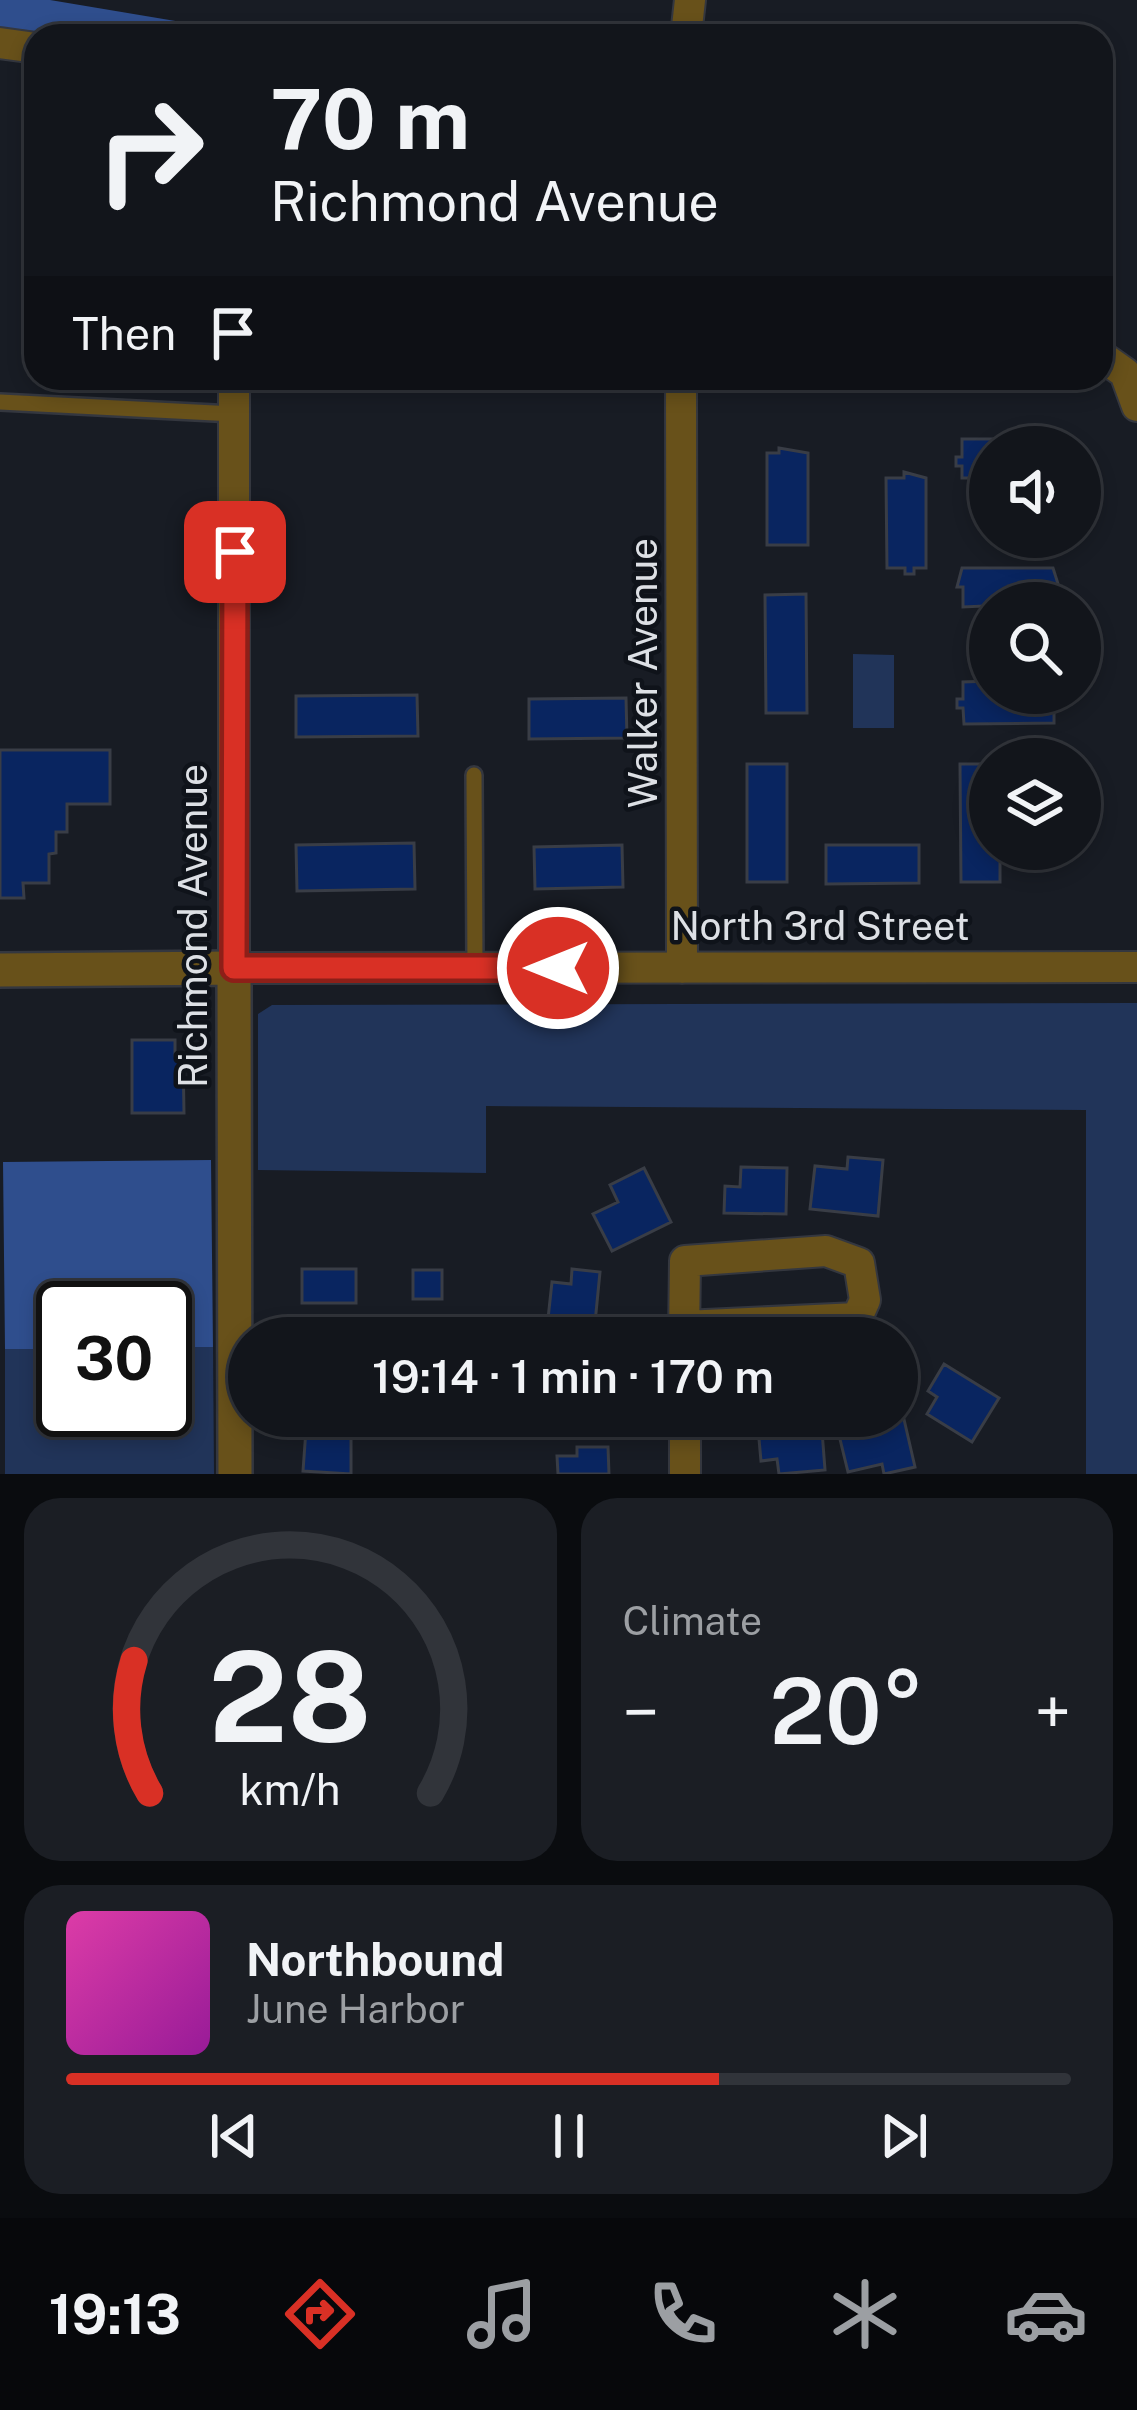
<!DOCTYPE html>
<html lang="en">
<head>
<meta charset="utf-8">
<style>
  :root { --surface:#12151b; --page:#1b1e24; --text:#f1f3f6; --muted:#9c9fa3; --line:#31343a; --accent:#d93025 }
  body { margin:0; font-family:"Public Sans",sans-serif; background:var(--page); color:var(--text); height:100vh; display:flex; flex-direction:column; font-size:45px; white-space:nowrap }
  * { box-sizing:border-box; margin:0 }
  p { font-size:39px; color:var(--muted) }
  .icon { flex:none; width:66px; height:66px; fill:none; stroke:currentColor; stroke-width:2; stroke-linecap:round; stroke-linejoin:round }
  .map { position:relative; height:1474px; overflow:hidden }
  .drawer { display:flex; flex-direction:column; gap:24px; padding:24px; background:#0a0c0f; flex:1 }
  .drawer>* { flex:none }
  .guide { position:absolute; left:24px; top:24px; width:1089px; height:366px; border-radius:36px; box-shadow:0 6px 18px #0003,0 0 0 3px var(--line); background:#12151b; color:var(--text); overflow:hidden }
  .tools { position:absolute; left:969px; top:426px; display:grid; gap:24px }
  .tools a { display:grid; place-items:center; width:132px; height:132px; border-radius:50%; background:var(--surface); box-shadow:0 6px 18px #0003,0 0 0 3px var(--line); font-size:60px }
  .speed { position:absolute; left:36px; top:1281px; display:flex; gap:24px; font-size:60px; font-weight:700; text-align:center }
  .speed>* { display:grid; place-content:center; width:156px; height:156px; border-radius:50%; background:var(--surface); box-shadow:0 6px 18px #0003,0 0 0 3px var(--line); line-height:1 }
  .speed .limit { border:6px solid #111; border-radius:18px; background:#fff; color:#111 }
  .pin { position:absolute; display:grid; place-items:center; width:102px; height:102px; color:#fff; margin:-51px; border-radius:24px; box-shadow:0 6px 18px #0006 }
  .me { position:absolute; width:132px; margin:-66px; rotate:270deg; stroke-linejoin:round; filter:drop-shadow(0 0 9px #0008) }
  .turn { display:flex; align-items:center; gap:42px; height:252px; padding:0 48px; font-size:54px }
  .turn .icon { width:156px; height:156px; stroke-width:2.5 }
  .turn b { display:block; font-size:84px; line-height:102px }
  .then { display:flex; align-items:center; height:114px; padding:0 48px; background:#0003; gap:24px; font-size:45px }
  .big { font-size:90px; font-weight:600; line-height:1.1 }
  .drawer .tile { flex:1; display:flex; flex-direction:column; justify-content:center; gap:18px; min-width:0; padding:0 42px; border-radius:36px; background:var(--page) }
  .drawer .dial { align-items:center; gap:0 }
  .dial svg { height:312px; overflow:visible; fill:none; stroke:var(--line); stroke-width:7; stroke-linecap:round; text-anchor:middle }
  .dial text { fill:var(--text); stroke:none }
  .song { display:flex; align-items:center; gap:36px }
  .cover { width:144px; height:144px; border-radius:18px; background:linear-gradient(135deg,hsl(320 70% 55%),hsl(300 70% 35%)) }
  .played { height:12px; border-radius:6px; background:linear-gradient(90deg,var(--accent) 65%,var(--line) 65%) }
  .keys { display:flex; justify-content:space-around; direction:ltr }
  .heat { display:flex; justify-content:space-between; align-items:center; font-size:66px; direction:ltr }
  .drawer .tiles { flex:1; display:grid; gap:24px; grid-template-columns:1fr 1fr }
  .tile:last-child { grid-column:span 2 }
  .trip { position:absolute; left:228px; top:1317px; width:690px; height:120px; border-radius:60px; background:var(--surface); box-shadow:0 6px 18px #0003,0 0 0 3px var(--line); font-weight:600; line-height:120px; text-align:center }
  .tabs { display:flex; height:192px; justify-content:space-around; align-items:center; background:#07080b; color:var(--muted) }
  .tabs .icon { width:84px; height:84px }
  .tabs .on { color:var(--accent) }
  .tabs b { font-size:54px; color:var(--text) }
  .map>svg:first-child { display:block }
  .green { fill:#213459 }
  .forest { fill:#2f4e8d }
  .building { fill:#092560; stroke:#393d46; stroke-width:3 }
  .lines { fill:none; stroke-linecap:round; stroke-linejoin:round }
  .service-casing { stroke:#34373f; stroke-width:20 }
  .minor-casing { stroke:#34373f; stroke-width:34 }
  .tertiary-casing { stroke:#34373f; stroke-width:38 }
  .service { stroke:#68511a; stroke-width:15 }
  .minor { stroke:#68511a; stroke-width:30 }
  .tertiary { stroke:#68511a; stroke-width:33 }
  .route-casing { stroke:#8d1f18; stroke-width:30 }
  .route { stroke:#d93025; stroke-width:21 }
  .labels { text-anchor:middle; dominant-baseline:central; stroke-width:9; stroke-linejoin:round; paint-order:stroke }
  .street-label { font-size:39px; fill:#dde0e5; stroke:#0f131a }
</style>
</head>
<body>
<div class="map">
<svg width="1137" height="1474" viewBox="0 0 1137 1474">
  <rect width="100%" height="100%" fill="#181c24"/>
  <path class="green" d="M853 654 894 655V728H853Z
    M1137 1003V1474H1086V1110L486 1106V1173L258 1170V1014L272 1005Z
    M165 1347H213L214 1474H5V1349H63V1410H165Z"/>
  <path class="forest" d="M0 0H50L265 36H37L0 30Z
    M211 1160 213 1347H165V1308H63V1349H5L3 1162Z"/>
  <path class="building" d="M962 439H1052V447H990V478H962V466H956V457H962Z
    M779 448 808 453V545H767V453H779Z
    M904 472 926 478V568H914V574H905V568H887L886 478H904Z
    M962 568H1053L1059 587H1053V603L963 607V587H957Z
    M806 594 807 713H766L765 595Z
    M990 681V693H1054V698H1061V707H1054V723L964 724 963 708H957V699H963V682Z
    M417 695 418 736 296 737V696Z
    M626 698 627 738 529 739V699Z
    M0 750H110V804H67V832H56V853L49 854V883H23L24 898H0Z
    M747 764H787V882H747Z
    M960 764H990V849H1000V882H961Z
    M414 843 415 889 297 891 296 845Z
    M622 845 623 887 535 889 534 847Z
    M826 845H919V883L826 884Z
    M132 1040H175V1055H183L184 1113H132Z
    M848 1157 883 1160 878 1216 810 1209 815 1166 847 1169Z
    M741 1167 787 1168 786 1214 724 1213 725 1186 740 1187Z
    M644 1168 671 1222 612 1251 593 1214 618 1202 610 1185Z
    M302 1269H356V1303H302Z
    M572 1269 600 1272 594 1333 547 1328 552 1282 571 1284Z
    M413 1270H442V1299H413Z
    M944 1364 999 1398 972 1442 927 1414 937 1397 928 1391Z
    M903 1415 915 1467 884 1474 882 1464 848 1472 838 1431Z
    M307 1416H351V1474L303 1471Z
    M559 1416H602V1425H559Z
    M790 1425 791 1434 822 1431 825 1470 779 1474 777 1459 761 1461 758 1428Z
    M577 1447H608L609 1474H558L557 1456H577Z"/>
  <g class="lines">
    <defs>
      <path id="service" d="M0 402 234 414
        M474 775 475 968"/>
      <path id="minor" d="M686 36 690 0
        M0 43 36 48
        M1101 356 1125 373 1137 406
        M234 378V968L1137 967
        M681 378 682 968
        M684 1326 857 1318 865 1300 859 1263 826 1251 685 1261 684 1338
        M685 1416V1474"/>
      <path id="tertiary" d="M0 970 234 968 235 1474"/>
    </defs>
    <use href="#service" class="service-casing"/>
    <use href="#minor" class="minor-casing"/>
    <use href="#tertiary" class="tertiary-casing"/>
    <use href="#service" class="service"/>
    <use href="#minor" class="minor"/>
    <use href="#tertiary" class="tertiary"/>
  </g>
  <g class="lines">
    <defs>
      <path id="route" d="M235 552 234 968H558"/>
    </defs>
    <use href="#route" class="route-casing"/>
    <use href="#route" class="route"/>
  </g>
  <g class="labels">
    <g class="street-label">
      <text transform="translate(643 673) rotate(-90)">Walker Avenue</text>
      <text transform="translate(193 926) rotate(-90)">Richmond Avenue</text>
      <text x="820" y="926">North 3rd Street</text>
    </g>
  </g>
</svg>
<div class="tools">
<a><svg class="icon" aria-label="sound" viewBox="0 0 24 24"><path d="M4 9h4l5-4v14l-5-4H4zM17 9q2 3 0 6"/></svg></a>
<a><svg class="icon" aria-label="search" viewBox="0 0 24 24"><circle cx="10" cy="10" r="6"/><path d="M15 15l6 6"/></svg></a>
<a><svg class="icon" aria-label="layers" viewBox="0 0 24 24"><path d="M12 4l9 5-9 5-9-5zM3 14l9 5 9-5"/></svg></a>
</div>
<div class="speed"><div class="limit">30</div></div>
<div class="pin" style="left:235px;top:552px;background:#d93025"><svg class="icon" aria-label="arrive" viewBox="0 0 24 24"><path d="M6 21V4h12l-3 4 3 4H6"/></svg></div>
<svg class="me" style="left:558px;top:968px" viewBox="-20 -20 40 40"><circle r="17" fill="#d93025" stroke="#fff" stroke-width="3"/><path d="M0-11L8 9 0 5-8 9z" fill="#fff"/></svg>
<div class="trip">19:14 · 1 min · 170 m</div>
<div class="guide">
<div class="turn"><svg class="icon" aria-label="right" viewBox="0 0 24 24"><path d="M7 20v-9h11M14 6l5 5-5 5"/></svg><div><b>70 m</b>Richmond Avenue</div></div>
<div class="then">Then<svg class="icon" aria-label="arrive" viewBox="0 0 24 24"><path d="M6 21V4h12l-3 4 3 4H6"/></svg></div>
</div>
</div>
<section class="drawer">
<div class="tiles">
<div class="tile dial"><svg viewBox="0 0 100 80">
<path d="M14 69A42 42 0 1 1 86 69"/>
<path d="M14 69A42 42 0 0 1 10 35" stroke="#d93025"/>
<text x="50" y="56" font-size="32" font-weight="700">28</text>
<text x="50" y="72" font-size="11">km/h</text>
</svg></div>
<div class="tile"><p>Climate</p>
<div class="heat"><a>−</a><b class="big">20°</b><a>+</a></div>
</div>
<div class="tile">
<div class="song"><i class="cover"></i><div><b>Northbound</b><p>June Harbor</p></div></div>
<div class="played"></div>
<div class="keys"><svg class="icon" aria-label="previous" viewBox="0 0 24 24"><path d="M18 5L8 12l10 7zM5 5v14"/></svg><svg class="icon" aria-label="pause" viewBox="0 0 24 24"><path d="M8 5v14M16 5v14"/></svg><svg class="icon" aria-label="next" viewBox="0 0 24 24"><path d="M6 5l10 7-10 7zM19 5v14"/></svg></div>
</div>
</div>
</section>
<nav class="tabs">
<b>19:13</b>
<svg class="icon on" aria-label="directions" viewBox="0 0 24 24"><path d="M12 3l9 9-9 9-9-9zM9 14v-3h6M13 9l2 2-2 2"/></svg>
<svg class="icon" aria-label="music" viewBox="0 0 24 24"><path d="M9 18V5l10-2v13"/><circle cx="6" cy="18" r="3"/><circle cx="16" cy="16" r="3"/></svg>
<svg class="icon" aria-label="phone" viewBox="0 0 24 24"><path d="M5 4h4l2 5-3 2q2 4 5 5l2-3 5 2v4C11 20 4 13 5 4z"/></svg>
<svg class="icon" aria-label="climate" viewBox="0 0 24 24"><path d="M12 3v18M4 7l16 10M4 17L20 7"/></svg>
<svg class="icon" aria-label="car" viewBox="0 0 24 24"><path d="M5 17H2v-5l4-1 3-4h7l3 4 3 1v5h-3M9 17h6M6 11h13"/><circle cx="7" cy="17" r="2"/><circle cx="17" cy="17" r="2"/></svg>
</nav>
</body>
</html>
